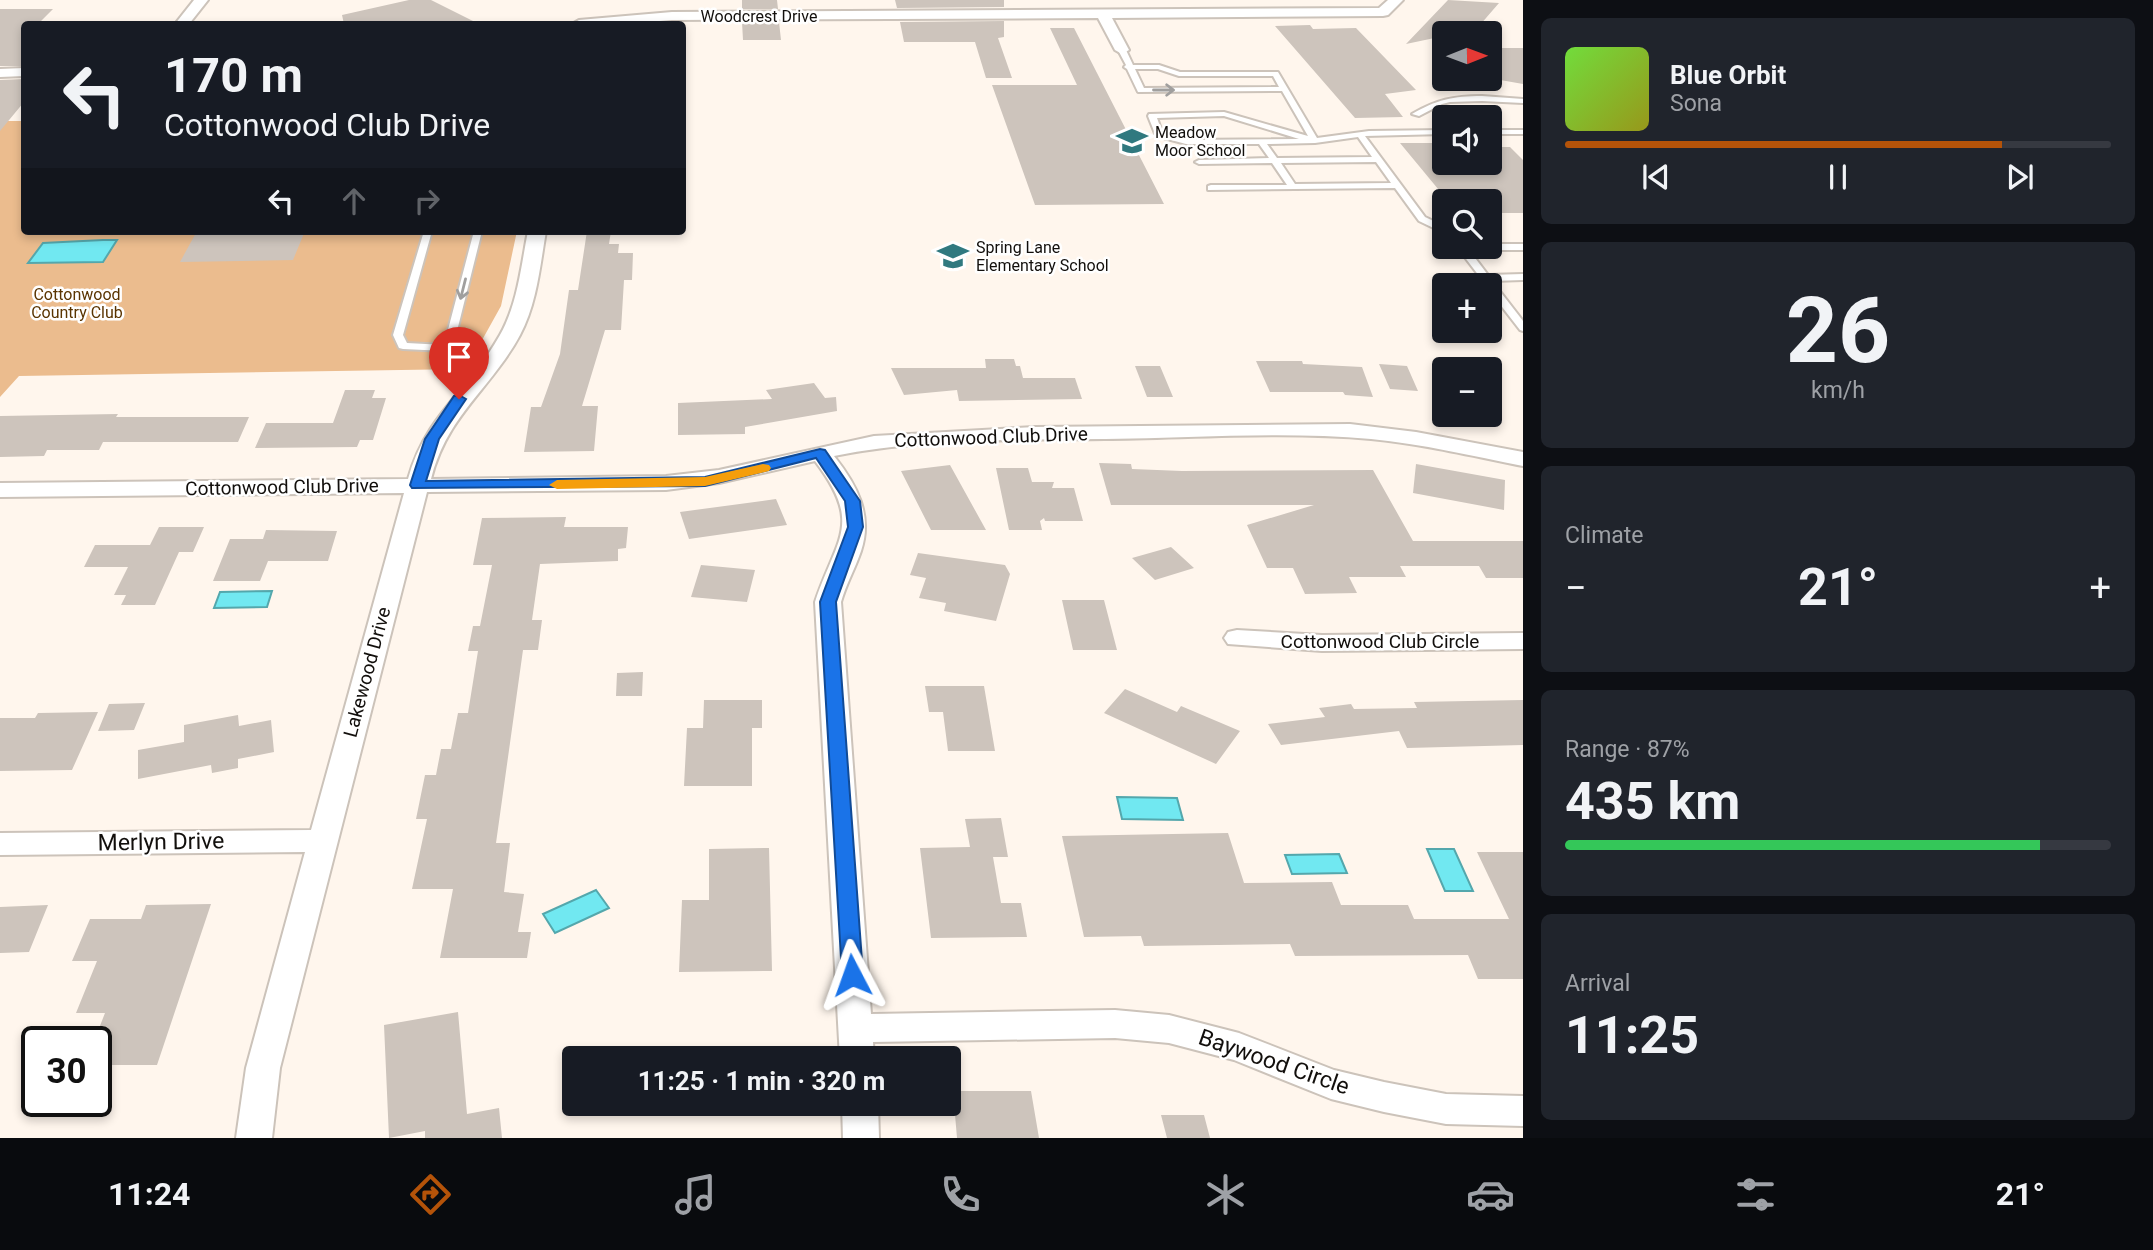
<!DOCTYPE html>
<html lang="en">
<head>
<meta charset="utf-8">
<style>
  :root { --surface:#171b24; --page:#20242c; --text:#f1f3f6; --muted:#9ea1a6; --line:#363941; --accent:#b45309 }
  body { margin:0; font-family:Roboto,sans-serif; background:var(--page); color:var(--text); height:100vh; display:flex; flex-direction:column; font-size:26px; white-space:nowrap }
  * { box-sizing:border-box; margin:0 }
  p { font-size:23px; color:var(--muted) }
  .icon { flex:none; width:38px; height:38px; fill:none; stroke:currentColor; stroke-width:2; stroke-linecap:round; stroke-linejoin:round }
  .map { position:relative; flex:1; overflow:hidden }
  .panel { display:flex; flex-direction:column; gap:18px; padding:18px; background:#0d0f14; width:630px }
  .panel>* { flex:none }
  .top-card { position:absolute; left:21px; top:21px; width:665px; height:214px; border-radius:7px; box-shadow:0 4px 10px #0003; background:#171b24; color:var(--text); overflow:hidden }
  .needle { width:46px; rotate:89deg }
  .controls { position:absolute; left:1432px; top:21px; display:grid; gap:14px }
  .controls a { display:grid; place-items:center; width:70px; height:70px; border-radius:7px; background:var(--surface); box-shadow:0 4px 10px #0003; font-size:35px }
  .speed { position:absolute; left:21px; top:1026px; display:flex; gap:14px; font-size:35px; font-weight:700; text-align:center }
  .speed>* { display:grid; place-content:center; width:91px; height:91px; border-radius:50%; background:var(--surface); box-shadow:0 4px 10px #0003; line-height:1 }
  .speed .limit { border:4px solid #111; border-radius:10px; background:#fff; color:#111 }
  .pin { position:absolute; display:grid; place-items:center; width:60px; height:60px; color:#fff; margin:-72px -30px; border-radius:50% 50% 50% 0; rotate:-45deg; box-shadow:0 0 7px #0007 }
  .pin .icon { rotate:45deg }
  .me { position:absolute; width:77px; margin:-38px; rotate:356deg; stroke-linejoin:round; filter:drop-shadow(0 0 5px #0008) }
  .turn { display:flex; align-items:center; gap:24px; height:147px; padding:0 28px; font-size:32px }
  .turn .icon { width:91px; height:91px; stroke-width:2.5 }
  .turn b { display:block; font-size:49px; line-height:60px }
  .lanes { display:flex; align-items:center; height:66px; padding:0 28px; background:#0003; justify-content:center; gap:35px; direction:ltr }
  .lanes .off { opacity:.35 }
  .big { font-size:52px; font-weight:700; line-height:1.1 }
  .panel .tile { flex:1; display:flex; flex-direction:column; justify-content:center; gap:10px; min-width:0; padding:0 24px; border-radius:10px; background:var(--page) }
  .panel .dial { align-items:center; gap:0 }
  .dial b { font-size:91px; line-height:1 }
  .song { display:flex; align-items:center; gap:21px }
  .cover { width:84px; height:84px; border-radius:10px; background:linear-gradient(135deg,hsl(100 70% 55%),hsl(60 70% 35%)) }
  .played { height:7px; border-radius:4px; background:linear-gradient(90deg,var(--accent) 80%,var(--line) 80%) }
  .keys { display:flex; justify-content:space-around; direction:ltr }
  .heat { display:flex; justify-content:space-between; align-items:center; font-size:38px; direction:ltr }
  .charge { height:10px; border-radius:5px; background:linear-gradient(90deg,#34c759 87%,var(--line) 0) }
  .trip { position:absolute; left:562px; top:1046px; width:399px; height:70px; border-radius:7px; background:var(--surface); box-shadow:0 4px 10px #0003; font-weight:700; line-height:70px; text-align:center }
  .tabs { display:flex; height:112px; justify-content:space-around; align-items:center; background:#090b0e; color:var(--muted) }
  .tabs .icon { width:49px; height:49px }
  .tabs .on { color:var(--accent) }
  .tabs b { font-size:32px; color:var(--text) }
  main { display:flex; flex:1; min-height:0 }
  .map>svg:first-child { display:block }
  .green { fill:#ebbc8e }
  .water { fill:#71e8f1; stroke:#54a7ac; stroke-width:2 }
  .building { fill:#cdc4bc }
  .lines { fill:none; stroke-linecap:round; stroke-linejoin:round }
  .lane-casing { stroke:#ccc3ba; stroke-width:4 }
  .street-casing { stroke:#ccc3ba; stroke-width:4 }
  .lane { fill:#fff; fill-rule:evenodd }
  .street { fill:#fff; fill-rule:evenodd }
  .oneway { stroke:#a09f9e }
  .route { fill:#1a73e8; stroke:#114b97; stroke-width:2 }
  .slow { fill:#f59e0b }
  .labels { text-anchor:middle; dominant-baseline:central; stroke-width:5; stroke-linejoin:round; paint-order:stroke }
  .far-street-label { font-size:16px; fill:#120f0c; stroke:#fff }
  .far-poi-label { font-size:16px; fill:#120f0c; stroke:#fff; text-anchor:start }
  .far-park-label { font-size:16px; fill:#5a3400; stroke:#fff }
  .street-label { font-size:19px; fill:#120f0c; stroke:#fff }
  .near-street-label { font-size:23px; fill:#120f0c; stroke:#fff }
</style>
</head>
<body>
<main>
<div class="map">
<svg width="1523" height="1138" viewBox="0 0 1523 1138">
  <rect width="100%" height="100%" fill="#fff6ed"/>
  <path class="green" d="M0 121H24V231H517L501 306 466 369 19 376 0 397Z"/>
  <path class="water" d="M103 240H117L103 262 28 263 43 243Z
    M272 591 267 607 214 608 220 592Z
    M1117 797 1177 798 1183 820 1122 819Z
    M1427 849H1454L1473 891H1445Z
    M1339 854 1347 873 1292 874 1285 855Z
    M596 890 609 908 555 933 543 914Z"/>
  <path class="building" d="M409 0H431L479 24H344L342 15Z
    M742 0H777L778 9H742Z
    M895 0H1004V7L897 8Z
    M1448 0 1499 3 1473 33H1444V36L1406 44Z
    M0 9H53L38 24H24V66H0Z
    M1004 21V37L998 38 1012 78H986L975 42H904L900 22Z
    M742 22H779L781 40H743Z
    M1310 25 1313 29 1356 28 1416 90 1385 94 1403 117 1355 118 1275 26Z
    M1050 28H1074L1164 204 1035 205 992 85H1077Z
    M1489 48H1523V84L1489 78Z
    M24 79V102L0 131V80Z
    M1400 143H1444V163H1489V147H1510L1523 160V213H1489V201H1448Z
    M197 231H305L293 260 180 262Z
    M587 231H611L609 244H619L618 253H633L632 280H624L621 330H605L582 406H598L594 451 524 452 531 407H541L560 354 569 290H578Z
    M985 359H1014L1016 366H1020L1023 378H1075L1082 399 959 401 957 390 904 395 891 368H986Z
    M1256 361H1302L1303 364 1362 367 1373 397 1345 395 1343 392H1270Z
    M1379 364 1407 366 1418 391 1390 389Z
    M1135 366H1160L1173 397H1147Z
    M814 383 825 398 836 397 837 411 745 427V434L678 435V403L772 399 766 390Z
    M345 390H375L372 398H386L373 440H360L357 447 255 448 266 423H333Z
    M118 414 116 417H249L238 442H103L99 450H47L44 456 0 457V416Z
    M1099 463 1131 464 1132 469 1182 471 1373 470 1413 541H1523V578H1486L1479 566H1400L1406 577H1349L1357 593 1305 594 1293 568H1267L1247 525 1314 505H1111Z
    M1416 464 1505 480 1504 510 1413 493Z
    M950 465 986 530H931L901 471Z
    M996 468H1028L1032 482H1054L1052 488H1074L1083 521H1045L1044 518 1040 521 1042 530H1009Z
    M776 499 787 525 689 539 680 512Z
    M566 517 564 527H628L626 548 618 549V561L540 564 532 620H542L538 650H523L496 843H510L504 892 524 894 518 932H531L527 958H440L453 889H412L427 819H416L425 775H436L441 749H451L458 713H468L478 651H468L473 626H480L492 565H473L482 518Z
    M159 527H204L193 552H179L155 605H121L126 595H114L128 567H84L95 545H150Z
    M266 530 337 531 328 561H268L260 581H213L230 539H263Z
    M1171 547 1194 568 1155 580 1132 558Z
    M918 553 1005 565 1010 574 996 621 944 611 946 603 919 598 926 578 910 575Z
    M701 565 755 570 747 602 691 597Z
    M1062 600H1104L1117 650H1073Z
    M643 672 642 696H616L617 673Z
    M925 686H984L995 751H948L943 712H929Z
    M1125 689 1177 712 1181 706 1240 731 1216 764 1104 713Z
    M704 700H762V728H752V786H684L687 728H703Z
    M1523 700V745L1407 748 1399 731 1281 745 1268 724 1325 717 1319 708 1351 704 1354 709 1417 708 1414 702Z
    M145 703 134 730 98 731 109 704Z
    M98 712 72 770 0 771V718H35L38 713Z
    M238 715 239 726 271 720 274 752 238 759V768L212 773 211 765 138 779V750L184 742V725Z
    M1001 818 1008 857H993L1001 903H1021L1027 937 931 938 920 848 970 847 965 819Z
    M1228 833 1244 883 1332 882 1341 905H1408L1414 919H1509L1477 852H1523V979H1478L1468 955 1295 956 1290 944 1144 946 1141 936 1084 937 1062 836Z
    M769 848 772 971 679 972 682 900H709V849Z
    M211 904 157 1065H96V1036L105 1013H76L97 961H72L90 919H141L146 905Z
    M48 905 29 952 0 953V907Z
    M458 1012 467 1114 499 1108 502 1138H425V1131L389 1138 384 1025Z
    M953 1091H1031L1039 1138H957Z
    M1161 1115H1204L1210 1138H1167Z"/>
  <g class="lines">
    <defs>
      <path id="lane" d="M1122 48 1126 50 1133 65H1159L1180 72H1278L1317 138 1369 131 1444 130V134L1365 136 1425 217 1444 226V233L1419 221 1395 188 1208 190V186L1211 185H1287L1272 163 1199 164 1195 162 1199 160 1269 158 1259 144H1186L1156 136 1148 116 1149 114 1224 112 1308 136 1282 91 1138 92 1127 69 1124 67 1126 65 1118 50ZM1135 69H1158L1179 76H1273L1279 87 1144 88ZM1224 116 1299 139 1186 140 1162 132 1157 118ZM1358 137 1372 157 1277 158 1267 144 1315 143ZM1376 162 1391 183 1295 184 1281 163Z
        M1482 96 1523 99V103L1482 101 1450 102 1442 104 1419 116 1412 114C1436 100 1453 96 1482 96Z
        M1489 130H1523V134H1489Z
        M424 231H432L403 335 407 343 444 345 474 231H482L453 347 460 351 497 359V363L457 356 446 351 403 349 399 348 393 335Z
        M1489 244H1523V250H1469L1488 275 1523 274V280L1492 281 1523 321V331L1520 330 1489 290V285H1486L1457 247H1489Z"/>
      <path id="street" d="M194 0H208L189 24H175Z
        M1388 0H1403L1388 15 1383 16 1112 18 1129 50 1122 54 1115 50 1098 18 672 20 621 24H572L579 20 672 12 1379 8Z
        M24 68V76L0 77V69Z
        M528 231H546C540 266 537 303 520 335 491 389 447 415 431 479L666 476 719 470 874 436 1035 427 1350 424 1416 432 1523 452V466C1473 456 1422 444 1371 439 1283 431 1193 438 1105 439 1015 440 923 438 834 456 857 485 873 515 861 551 855 569 846 584 841 602L871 1014 1115 1010 1169 1015 1239 1033 1334 1070 1384 1082 1446 1094 1523 1096V1126L1446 1124 1384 1112 1331 1099 1234 1060 1169 1043 1115 1038 873 1042 874 1059H840L815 602C836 538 864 525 815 461L719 483 666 490 427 492 280 1068 272 1138H236L246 1068 305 852 0 855V833L311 830 404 493 0 497V483L408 479C426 414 470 389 500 335 518 303 521 266 528 231Z
        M1237 630 1322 635 1523 633V649L1322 651 1228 644 1224 638 1228 632Z
        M842 1104H878L879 1138H843Z"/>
    </defs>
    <use href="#lane" class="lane-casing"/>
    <use href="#street" class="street-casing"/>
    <use href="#lane" class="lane"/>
    <use href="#street" class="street"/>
  </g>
  <defs><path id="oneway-shaft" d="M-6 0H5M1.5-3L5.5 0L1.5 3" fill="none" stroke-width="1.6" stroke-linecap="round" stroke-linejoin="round" transform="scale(1.75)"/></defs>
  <g class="oneway">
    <use href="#oneway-shaft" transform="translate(1164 90)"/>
    <use href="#oneway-shaft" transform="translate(463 289) rotate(104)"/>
  </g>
  <path class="route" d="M459 395 466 399 439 439 426 481 705 477 820 449 825 450 860 501 863 527 836 602 863 975 860 981 852 983 845 981 842 975 820 602 848 527 845 501 816 458 705 486 412 488 410 485 425 439 454 396Z"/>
  <path class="slow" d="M763 464 769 465 771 468 769 471 705 486 557 489 549 485 557 480 705 477Z"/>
  <defs>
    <symbol id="school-bare" viewBox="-9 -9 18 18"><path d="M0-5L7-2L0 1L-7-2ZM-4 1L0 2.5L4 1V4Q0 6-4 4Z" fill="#30797f" stroke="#fff" stroke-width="2.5" paint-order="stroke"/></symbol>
  </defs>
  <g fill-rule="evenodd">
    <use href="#school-bare" x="1110" y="119" width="44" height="44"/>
    <use href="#school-bare" x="931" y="234" width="44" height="44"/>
  </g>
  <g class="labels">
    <g class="far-street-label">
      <text x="759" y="16">Woodcrest Drive</text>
    </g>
    <g class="far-poi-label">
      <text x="1155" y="132">Meadow<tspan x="1155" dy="18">Moor School</tspan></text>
      <text x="976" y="247">Spring Lane<tspan x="976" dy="18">Elementary School</tspan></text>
    </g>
    <g class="far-park-label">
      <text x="77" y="294">Cottonwood<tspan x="77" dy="18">Country Club</tspan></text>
    </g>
    <g class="street-label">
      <text transform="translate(991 437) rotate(-2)">Cottonwood Club Drive</text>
      <text transform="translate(282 487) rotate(-1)">Cottonwood Club Drive</text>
      <text x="1380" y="641">Cottonwood Club Circle</text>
      <text transform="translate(367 672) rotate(-75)">Lakewood Drive</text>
    </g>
    <g class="near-street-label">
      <text transform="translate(161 842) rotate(-1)">Merlyn Drive</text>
      <text transform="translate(1274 1062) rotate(19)">Baywood Circle</text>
    </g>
  </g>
</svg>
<div class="controls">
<a><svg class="needle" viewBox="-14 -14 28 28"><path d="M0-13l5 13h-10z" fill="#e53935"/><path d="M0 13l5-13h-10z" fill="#9ea1a6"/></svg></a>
<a><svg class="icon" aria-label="sound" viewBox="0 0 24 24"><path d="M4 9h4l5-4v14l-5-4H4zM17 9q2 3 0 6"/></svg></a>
<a><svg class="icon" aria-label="search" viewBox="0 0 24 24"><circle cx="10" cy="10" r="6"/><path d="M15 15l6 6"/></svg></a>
<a>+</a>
<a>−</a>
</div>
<div class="speed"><div class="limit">30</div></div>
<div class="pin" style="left:459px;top:399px;background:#d93025"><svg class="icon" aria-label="arrive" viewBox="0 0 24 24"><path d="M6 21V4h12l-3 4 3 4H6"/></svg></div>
<svg class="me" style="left:852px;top:975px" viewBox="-20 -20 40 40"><path d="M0-17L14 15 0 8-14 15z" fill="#1a73e8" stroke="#fff" stroke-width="4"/></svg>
<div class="trip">11:25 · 1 min · 320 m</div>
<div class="top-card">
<div class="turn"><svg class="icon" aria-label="left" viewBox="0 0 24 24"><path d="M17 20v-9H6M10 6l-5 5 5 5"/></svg><div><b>170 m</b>Cottonwood Club Drive</div></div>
<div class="lanes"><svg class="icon" aria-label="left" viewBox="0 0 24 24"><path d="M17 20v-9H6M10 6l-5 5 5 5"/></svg><svg class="icon off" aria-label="ahead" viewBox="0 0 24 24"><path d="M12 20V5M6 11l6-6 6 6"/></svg><svg class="icon off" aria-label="right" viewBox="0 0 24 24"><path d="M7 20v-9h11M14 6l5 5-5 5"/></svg></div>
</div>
</div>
<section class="panel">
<div class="tile">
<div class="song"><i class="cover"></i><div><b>Blue Orbit</b><p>Sona</p></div></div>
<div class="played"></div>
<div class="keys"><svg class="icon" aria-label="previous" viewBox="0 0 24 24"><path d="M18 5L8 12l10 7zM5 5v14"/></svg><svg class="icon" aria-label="pause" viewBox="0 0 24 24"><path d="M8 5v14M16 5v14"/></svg><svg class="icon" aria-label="next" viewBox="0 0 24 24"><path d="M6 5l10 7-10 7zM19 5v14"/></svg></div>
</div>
<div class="tile dial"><b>26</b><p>km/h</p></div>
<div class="tile"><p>Climate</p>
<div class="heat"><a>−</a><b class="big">21°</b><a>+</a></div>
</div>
<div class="tile"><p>Range · 87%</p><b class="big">435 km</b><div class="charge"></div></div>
<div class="tile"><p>Arrival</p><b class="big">11:25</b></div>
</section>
</main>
<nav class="tabs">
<b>11:24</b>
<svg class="icon on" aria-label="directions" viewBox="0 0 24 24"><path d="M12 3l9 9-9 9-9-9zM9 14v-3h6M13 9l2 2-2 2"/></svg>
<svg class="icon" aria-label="music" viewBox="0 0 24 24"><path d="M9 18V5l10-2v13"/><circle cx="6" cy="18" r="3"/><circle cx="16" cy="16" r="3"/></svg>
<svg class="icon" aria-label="phone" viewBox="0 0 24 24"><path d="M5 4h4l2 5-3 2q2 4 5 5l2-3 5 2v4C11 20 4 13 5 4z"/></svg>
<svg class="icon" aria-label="climate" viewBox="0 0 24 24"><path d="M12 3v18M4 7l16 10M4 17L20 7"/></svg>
<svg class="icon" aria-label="car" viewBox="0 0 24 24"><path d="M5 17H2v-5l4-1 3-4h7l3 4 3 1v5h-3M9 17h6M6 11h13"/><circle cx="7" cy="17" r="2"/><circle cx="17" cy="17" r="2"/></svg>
<svg class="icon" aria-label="filters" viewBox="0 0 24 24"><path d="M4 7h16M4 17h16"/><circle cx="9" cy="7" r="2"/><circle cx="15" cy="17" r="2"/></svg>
<b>21°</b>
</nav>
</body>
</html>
